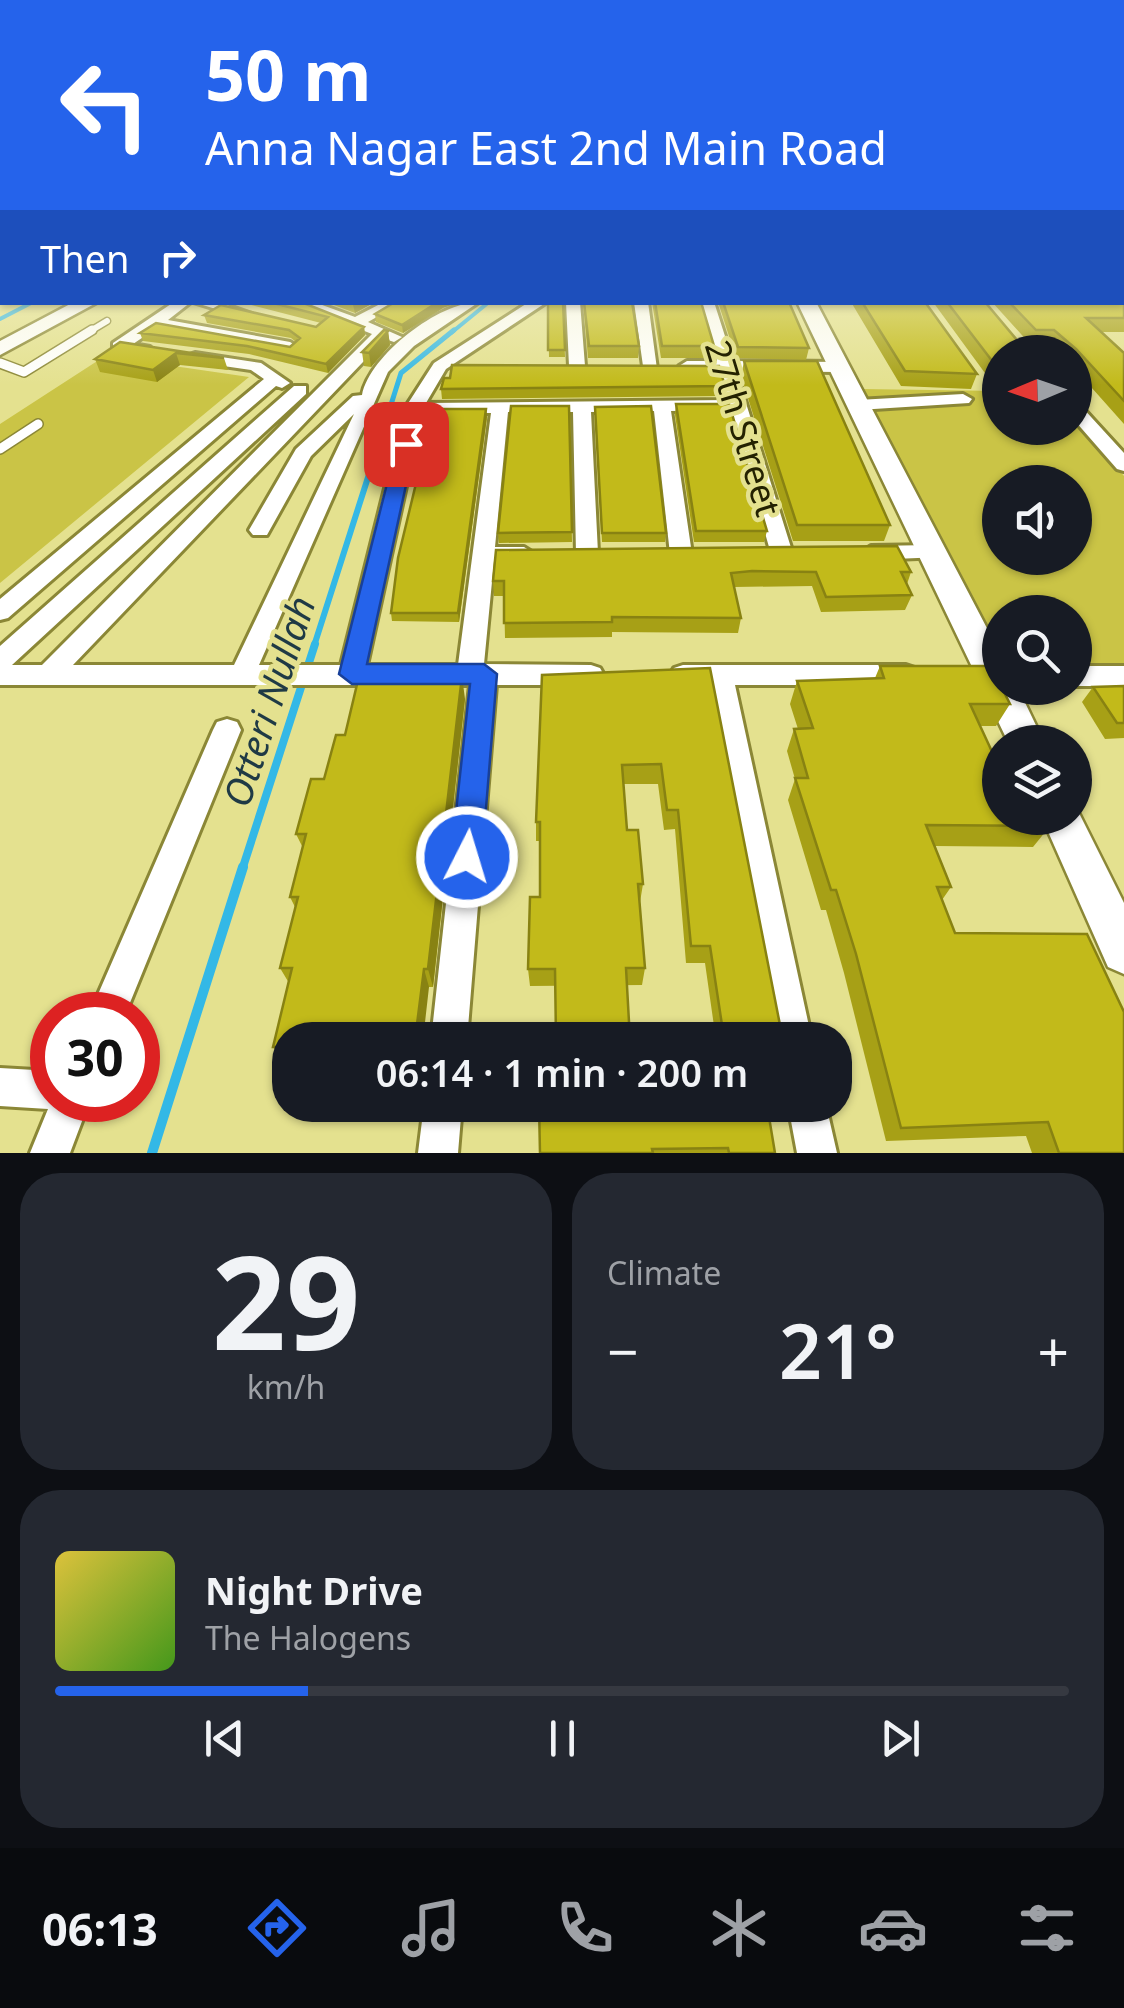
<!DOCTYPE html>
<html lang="en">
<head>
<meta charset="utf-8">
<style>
  :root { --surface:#171b24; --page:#242831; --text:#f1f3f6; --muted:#9ea1a6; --line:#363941; --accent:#2563eb }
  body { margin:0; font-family:"Noto Sans",sans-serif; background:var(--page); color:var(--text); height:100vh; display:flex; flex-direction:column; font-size:38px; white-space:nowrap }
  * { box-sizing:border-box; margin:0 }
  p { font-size:32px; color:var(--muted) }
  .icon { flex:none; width:55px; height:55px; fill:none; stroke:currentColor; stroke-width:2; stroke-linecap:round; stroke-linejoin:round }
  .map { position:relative; height:1153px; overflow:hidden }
  .panel { display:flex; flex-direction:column; gap:20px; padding:20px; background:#0d0f14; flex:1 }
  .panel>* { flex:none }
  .hud { position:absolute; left:0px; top:0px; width:1125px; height:305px; box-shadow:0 2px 8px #0004; background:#2563eb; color:#fff; overflow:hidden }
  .needle { width:65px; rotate:268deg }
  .fabs { position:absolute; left:982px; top:335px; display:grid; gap:20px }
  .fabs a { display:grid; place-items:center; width:110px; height:110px; border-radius:50%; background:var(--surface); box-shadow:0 2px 8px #0004; font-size:50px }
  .speed { position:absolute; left:30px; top:992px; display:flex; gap:20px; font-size:50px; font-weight:700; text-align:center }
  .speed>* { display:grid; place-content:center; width:130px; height:130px; border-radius:50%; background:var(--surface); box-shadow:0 2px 8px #0004; line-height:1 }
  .speed .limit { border:15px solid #d22; background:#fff; color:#111 }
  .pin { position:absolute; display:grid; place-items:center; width:85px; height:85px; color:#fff; margin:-42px; border-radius:20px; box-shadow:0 5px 15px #0006 }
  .me { position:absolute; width:110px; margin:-55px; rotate:5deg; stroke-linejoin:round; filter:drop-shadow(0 0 8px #0008) }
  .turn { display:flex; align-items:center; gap:35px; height:210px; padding:0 40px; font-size:45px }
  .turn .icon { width:130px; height:130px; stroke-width:2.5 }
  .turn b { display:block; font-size:70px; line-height:85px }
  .then { display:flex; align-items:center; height:95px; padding:0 40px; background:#0003; gap:20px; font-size:38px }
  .big { font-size:75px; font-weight:600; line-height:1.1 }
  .panel .widget { flex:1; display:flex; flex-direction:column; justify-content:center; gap:15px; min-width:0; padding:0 35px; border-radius:40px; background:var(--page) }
  .panel .dial { align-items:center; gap:0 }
  .dial b { font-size:130px; line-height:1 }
  .song { display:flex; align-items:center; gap:30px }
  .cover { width:120px; height:120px; border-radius:15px; background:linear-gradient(135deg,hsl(50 70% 55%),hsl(100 70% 35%)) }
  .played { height:10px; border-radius:5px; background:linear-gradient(90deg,var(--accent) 25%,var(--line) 25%) }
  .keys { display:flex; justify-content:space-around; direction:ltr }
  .heat { display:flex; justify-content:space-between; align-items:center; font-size:55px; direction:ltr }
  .panel .tiles { flex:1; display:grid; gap:20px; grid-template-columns:1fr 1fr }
  .widget:last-child { grid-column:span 2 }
  .trip { position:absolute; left:272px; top:1022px; width:580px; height:100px; border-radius:40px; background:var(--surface); box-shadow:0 2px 8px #0004; font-weight:600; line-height:100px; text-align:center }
  .tab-bar { display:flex; height:160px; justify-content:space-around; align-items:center; background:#090b0e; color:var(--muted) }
  .tab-bar .icon { width:70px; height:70px }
  .tab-bar .on { color:var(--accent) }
  .tab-bar b { font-size:45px; color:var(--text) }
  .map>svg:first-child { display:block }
  .green { fill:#cac446; fill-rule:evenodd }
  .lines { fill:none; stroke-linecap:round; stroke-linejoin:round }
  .stream-far4 { stroke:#33b8e6; stroke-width:4 }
  .stream-far3 { stroke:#33b8e6; stroke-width:5 }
  .stream-far2 { stroke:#33b8e6; stroke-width:6 }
  .stream-far1 { stroke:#33b8e6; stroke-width:8 }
  .stream { stroke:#33b8e6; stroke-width:10 }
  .lane-far1-casing { stroke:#8b8736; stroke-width:9 }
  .lane-casing { stroke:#8b8736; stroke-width:12 }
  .street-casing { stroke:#8b8736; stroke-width:6 }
  .secondary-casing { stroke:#8b8736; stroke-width:5 }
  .lane-far1 { stroke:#fff; stroke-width:6 }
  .lane { stroke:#fff; stroke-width:9 }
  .street { fill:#fff; fill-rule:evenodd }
  .secondary { fill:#fff; fill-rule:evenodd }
  .wall { fill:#a7a016 }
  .shaded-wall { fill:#888212 }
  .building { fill:#c2ba1a; stroke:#888212; stroke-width:2.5 }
  .route { fill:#2563eb; stroke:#184099; stroke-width:2.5 }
  .labels { text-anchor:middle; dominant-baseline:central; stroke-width:9; stroke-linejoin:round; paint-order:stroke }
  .street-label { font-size:35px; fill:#242201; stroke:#e4e18f }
  .water-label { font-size:38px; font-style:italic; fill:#1f3a45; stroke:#e4e18f }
</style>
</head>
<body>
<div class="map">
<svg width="1124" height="1153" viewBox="0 0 1124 1153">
  <rect width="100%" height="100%" fill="#e4e18f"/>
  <path class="green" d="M105 356 249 377 0 583V424Z
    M861 389 1000 391V428H1075V420L1124 476V669L1075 668V612H1000V659ZM1000 482H1075V558H1000Z"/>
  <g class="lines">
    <path class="stream-far4" d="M0 319 33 302
      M451 333 489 302"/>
    <path class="stream-far3" d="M370 471 401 373 454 330"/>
    <path class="stream-far2" d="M314 646 371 468"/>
    <path class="stream-far1" d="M242 870 315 644"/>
    <path class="stream" d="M152 1153 243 867"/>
    <defs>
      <path id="lane-far1" d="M87 333 107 321"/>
      <path id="lane" d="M0 363 24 372 92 330
        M0 449 38 424"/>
      <path id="street" d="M174 302H191L168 320 290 342 298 347 290 352 158 327 133 344 150 347V353L113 349V343Z
        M193 302H218L252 314 245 318Z
        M292 302H314L355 317 384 302H403L368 322 402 337 394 342 385 339 73 665H234L354 414 311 456 267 535H253L249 530 296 449 353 396 362 395C370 355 439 302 479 302L414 346 388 372 259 665H341L405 408 434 363 529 302H547L446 369 426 403 728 400 719 371H687L679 366 687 361H717L700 302H714L733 361 839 362 847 367 839 372 736 371 793 554 782 561 771 554 730 410 671 411 692 554 681 561 670 554 654 411 591 412 598 553 587 560 576 553 573 412H508L495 547H524L535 554 524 561H494L484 664 591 665 600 668 604 675 600 682 591 685H496L467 1040H431L470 685H0V646L294 386H306V394L12 665H42L372 334ZM422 413H491L458 665H367Z
        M566 302H580L585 366 577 371 569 366Z
        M634 302H648L657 369 643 366Z
        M195 353 261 363 290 383 282 388 276 386 8 618 0 620V599L264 379 251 370 189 361V355Z
        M963 394 972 399 969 403 858 410 849 405 858 400Z
        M1075 405 1081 406 1124 453V471L1117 469 1075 421Z
        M933 545 944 552 941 557 871 560 860 553 871 546Z
        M683 665H906L915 668 919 675 915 682 906 685H735L812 1040H776L709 685 674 682 670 675 674 668Z
        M1075 666H1124V686H1075Z
        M227 719 237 722 241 730 125 1015H89L213 730 217 722Z
        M0 1068 52 1071V1100H90L70 1153H30L48 1109 0 1106Z
        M424 1105H462L458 1153H418Z
        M788 1105H826L837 1153H797Z"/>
      <path id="secondary" d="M74 302H98L0 355V341Z
        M797 302H816L1000 653V688H1018L1044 742H1008Z
        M1075 805 1124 903V974L1108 967 1042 818H1075Z"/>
    </defs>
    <use href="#lane-far1" class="lane-far1-casing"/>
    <use href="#lane" class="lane-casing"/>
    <use href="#street" class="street-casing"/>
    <use href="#secondary" class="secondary-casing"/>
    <use href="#lane-far1" class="lane-far1"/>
    <use href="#lane" class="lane"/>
    <use href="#street" class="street"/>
    <use href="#secondary" class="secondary"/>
  </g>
  <path class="wall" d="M1122 224H1124V332H1100L1124 353V424L1075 369V352H1058L1048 344H1030L992 302H1122Z
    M240 302H301L364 327 365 335 328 373 249 354 143 341 140 333 290 347 296 342 291 338 207 323 204 315 316 327 321 323Z
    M326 302H375L355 313Z
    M548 302H563L565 357H549Z
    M583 302H632L639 346 638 358H588Z
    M652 302H701L714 346 712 358H661Z
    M718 302H789L809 348 806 360 736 358Z
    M851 302H925L977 374 971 389 901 386Z
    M933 302H985L1000 352V388H988L990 380Z
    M443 308 403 333 376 322 375 314Z
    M388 331 390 345 371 367 364 366 362 352Z
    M120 342 224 358 228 370 180 365 157 382 100 372 95 359Z
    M744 361 890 525 884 541H793L741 376Z
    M725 386 723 396 442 399 441 389Z
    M676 404 767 531 764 542H694L675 415Z
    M569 406 572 542 499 543 498 533Z
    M595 416 666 533 665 542H602Z
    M487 417 459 622 392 621 391 613Z
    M496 550 911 572 907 584 912 595 905 610 821 612 812 586 734 587 741 618 738 633 612 632V637L505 638 504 596H494L493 581Z
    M880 666 1010 704 996 726H980L1000 818 1050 826 1033 847 935 846 951 887 942 900 955 933 1124 1153H1032L1026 1136 886 1141 844 973 826 910H821L788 800 795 779 787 751 794 729H798L790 704 797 681 875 678Z
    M710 668 780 1025 772 1040H716L705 963H686L675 829 664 830 658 784H624L627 830 643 884 640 902 645 968 642 985 530 986 528 969 540 897V841H536V822Z
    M1124 686V738L1105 739 1082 702 1093 687Z
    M465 699 433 987H429L290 1040V1064H286L273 1047 289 983 280 968 295 907 290 897 303 848 296 834 345 735Z
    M539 1105 775 1153H540Z"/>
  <path class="shaded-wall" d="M358 302H375L355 313 353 305Z
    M438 302H461L443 308 403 333 402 325Z
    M364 327 365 335 328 373 326 364Z
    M388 331 390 345 371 367 369 353Z
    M176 353 180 365 157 382 153 370Z
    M486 409 487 417 459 622 458 613Z
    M462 676 465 699 433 987 428 969Z
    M424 969 429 987 423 1040H415Z"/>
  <path class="building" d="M0 224H2V281L0 282Z
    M1122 224H1124V286H1122Z
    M1122 299 1124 300V318H1086L1124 353V401L1076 349 1054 330H1036L1009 302H1122Z
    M269 302H301L364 327 326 364 247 346 140 333 156 323 290 347 300 338 289 330 204 315 221 305 316 327 328 317Z
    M395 302H438L402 325 375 314Z
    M548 302H563L565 350H548Z
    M584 302H632L639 346H589Z
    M655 302H701L714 346H662Z
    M723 302H789L809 348 738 347Z
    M862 302H925L977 374 905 371Z
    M947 302H985L1027 352H1000V373H994L996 366Z
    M384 330 388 331 369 353 362 352Z
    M120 342 224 358 176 353 153 370 95 359Z
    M744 361H817L890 525H797Z
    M452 365 719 366 725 386 441 389 444 378H450Z
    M676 404H729L767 531H696Z
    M511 406H569L572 532 498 533Z
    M651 406 666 533H602L595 407Z
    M434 409H486L458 613H391L398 558Z
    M897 546 911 572H901L912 595 826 597 816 572 752 571 731 573 741 618 612 617V622L504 623V581H493L496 550Z
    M880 666H991L1000 684V688H1002L1010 704H970L1000 769V818H1046L1050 826 926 825 951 887H937L955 933 1087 934 1124 1012V1153H1059L1048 1122 901 1128 856 954 836 890H831L795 778H808L794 729 813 728 797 681 884 678Z
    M710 668 780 1025H722L710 946H691L678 810H667L661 764 622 765 627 830H638L643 884H638L645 968H626L630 1040H556L555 969H528L530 897H540V822H536L542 675Z
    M359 676H462L428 969H424L415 1040H290V1047H273L292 968H280L298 897H290L306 834H296L311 779H324L336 735H345Z
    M1124 686V723H1117L1093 687Z
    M539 1105H767L775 1153H729L728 1148 652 1149 653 1153H540Z"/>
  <linearGradient id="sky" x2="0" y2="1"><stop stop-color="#5fb6e7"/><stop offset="0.58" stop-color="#f3f2cd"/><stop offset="1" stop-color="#f3f2cd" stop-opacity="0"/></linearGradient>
  <rect width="1124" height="385" fill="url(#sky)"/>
  <path class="route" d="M406 438 415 444 367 664H484L497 674 482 857 478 868 467 872 456 868 451 857 470 684H352L339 674 397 444Z"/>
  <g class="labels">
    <g class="street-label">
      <text transform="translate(744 428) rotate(73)">27th Street</text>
    </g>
    <g class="water-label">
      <text transform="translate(268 701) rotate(-72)">Otteri Nullah</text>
    </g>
  </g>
</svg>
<div class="fabs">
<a><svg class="needle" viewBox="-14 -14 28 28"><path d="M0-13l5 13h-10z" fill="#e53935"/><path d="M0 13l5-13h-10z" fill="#9ea1a6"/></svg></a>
<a><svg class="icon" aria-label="sound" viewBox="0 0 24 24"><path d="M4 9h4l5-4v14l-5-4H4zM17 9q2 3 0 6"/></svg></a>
<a><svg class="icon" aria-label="search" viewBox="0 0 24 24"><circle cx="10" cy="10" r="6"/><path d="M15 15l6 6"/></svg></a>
<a><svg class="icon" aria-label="layers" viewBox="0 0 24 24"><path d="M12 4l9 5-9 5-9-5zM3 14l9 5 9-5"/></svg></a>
</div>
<div class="speed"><div class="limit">30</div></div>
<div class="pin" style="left:406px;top:444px;background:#d93025"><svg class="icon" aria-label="arrive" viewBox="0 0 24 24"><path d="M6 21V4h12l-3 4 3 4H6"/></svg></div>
<svg class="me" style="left:467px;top:857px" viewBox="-20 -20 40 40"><circle r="17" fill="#2563eb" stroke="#fff" stroke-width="3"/><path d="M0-11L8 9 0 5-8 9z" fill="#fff"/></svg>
<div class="trip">06:14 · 1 min · 200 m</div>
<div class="hud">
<div class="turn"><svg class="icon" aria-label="left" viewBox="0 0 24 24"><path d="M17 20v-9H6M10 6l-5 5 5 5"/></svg><div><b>50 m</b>Anna Nagar East 2nd Main Road</div></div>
<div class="then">Then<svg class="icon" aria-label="right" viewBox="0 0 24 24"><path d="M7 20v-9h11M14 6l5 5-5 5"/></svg></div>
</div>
</div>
<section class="panel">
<div class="tiles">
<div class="widget dial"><b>29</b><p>km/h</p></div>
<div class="widget"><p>Climate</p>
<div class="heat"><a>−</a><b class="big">21°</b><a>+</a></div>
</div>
<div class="widget">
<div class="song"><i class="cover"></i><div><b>Night Drive</b><p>The Halogens</p></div></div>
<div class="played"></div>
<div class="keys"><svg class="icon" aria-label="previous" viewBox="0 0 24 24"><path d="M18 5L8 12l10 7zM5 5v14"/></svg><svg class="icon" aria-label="pause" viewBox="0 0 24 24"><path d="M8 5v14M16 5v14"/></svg><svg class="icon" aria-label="next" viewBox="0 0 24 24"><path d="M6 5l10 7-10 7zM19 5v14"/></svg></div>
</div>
</div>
</section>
<nav class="tab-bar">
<b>06:13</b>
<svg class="icon on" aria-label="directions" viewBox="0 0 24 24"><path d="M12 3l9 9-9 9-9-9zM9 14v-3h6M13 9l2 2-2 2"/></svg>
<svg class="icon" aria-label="music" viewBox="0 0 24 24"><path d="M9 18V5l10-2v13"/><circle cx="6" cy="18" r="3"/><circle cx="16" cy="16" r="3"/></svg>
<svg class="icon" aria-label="phone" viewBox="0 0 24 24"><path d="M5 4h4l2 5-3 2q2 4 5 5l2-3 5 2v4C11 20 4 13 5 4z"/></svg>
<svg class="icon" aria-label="climate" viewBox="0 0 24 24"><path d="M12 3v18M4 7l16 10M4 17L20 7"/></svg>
<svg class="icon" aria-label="car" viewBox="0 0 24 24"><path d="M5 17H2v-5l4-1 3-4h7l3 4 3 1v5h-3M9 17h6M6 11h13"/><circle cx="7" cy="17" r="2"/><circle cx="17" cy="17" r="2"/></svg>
<svg class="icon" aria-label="filters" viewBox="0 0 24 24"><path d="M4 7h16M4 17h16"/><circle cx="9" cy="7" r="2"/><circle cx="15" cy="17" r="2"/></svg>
</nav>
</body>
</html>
